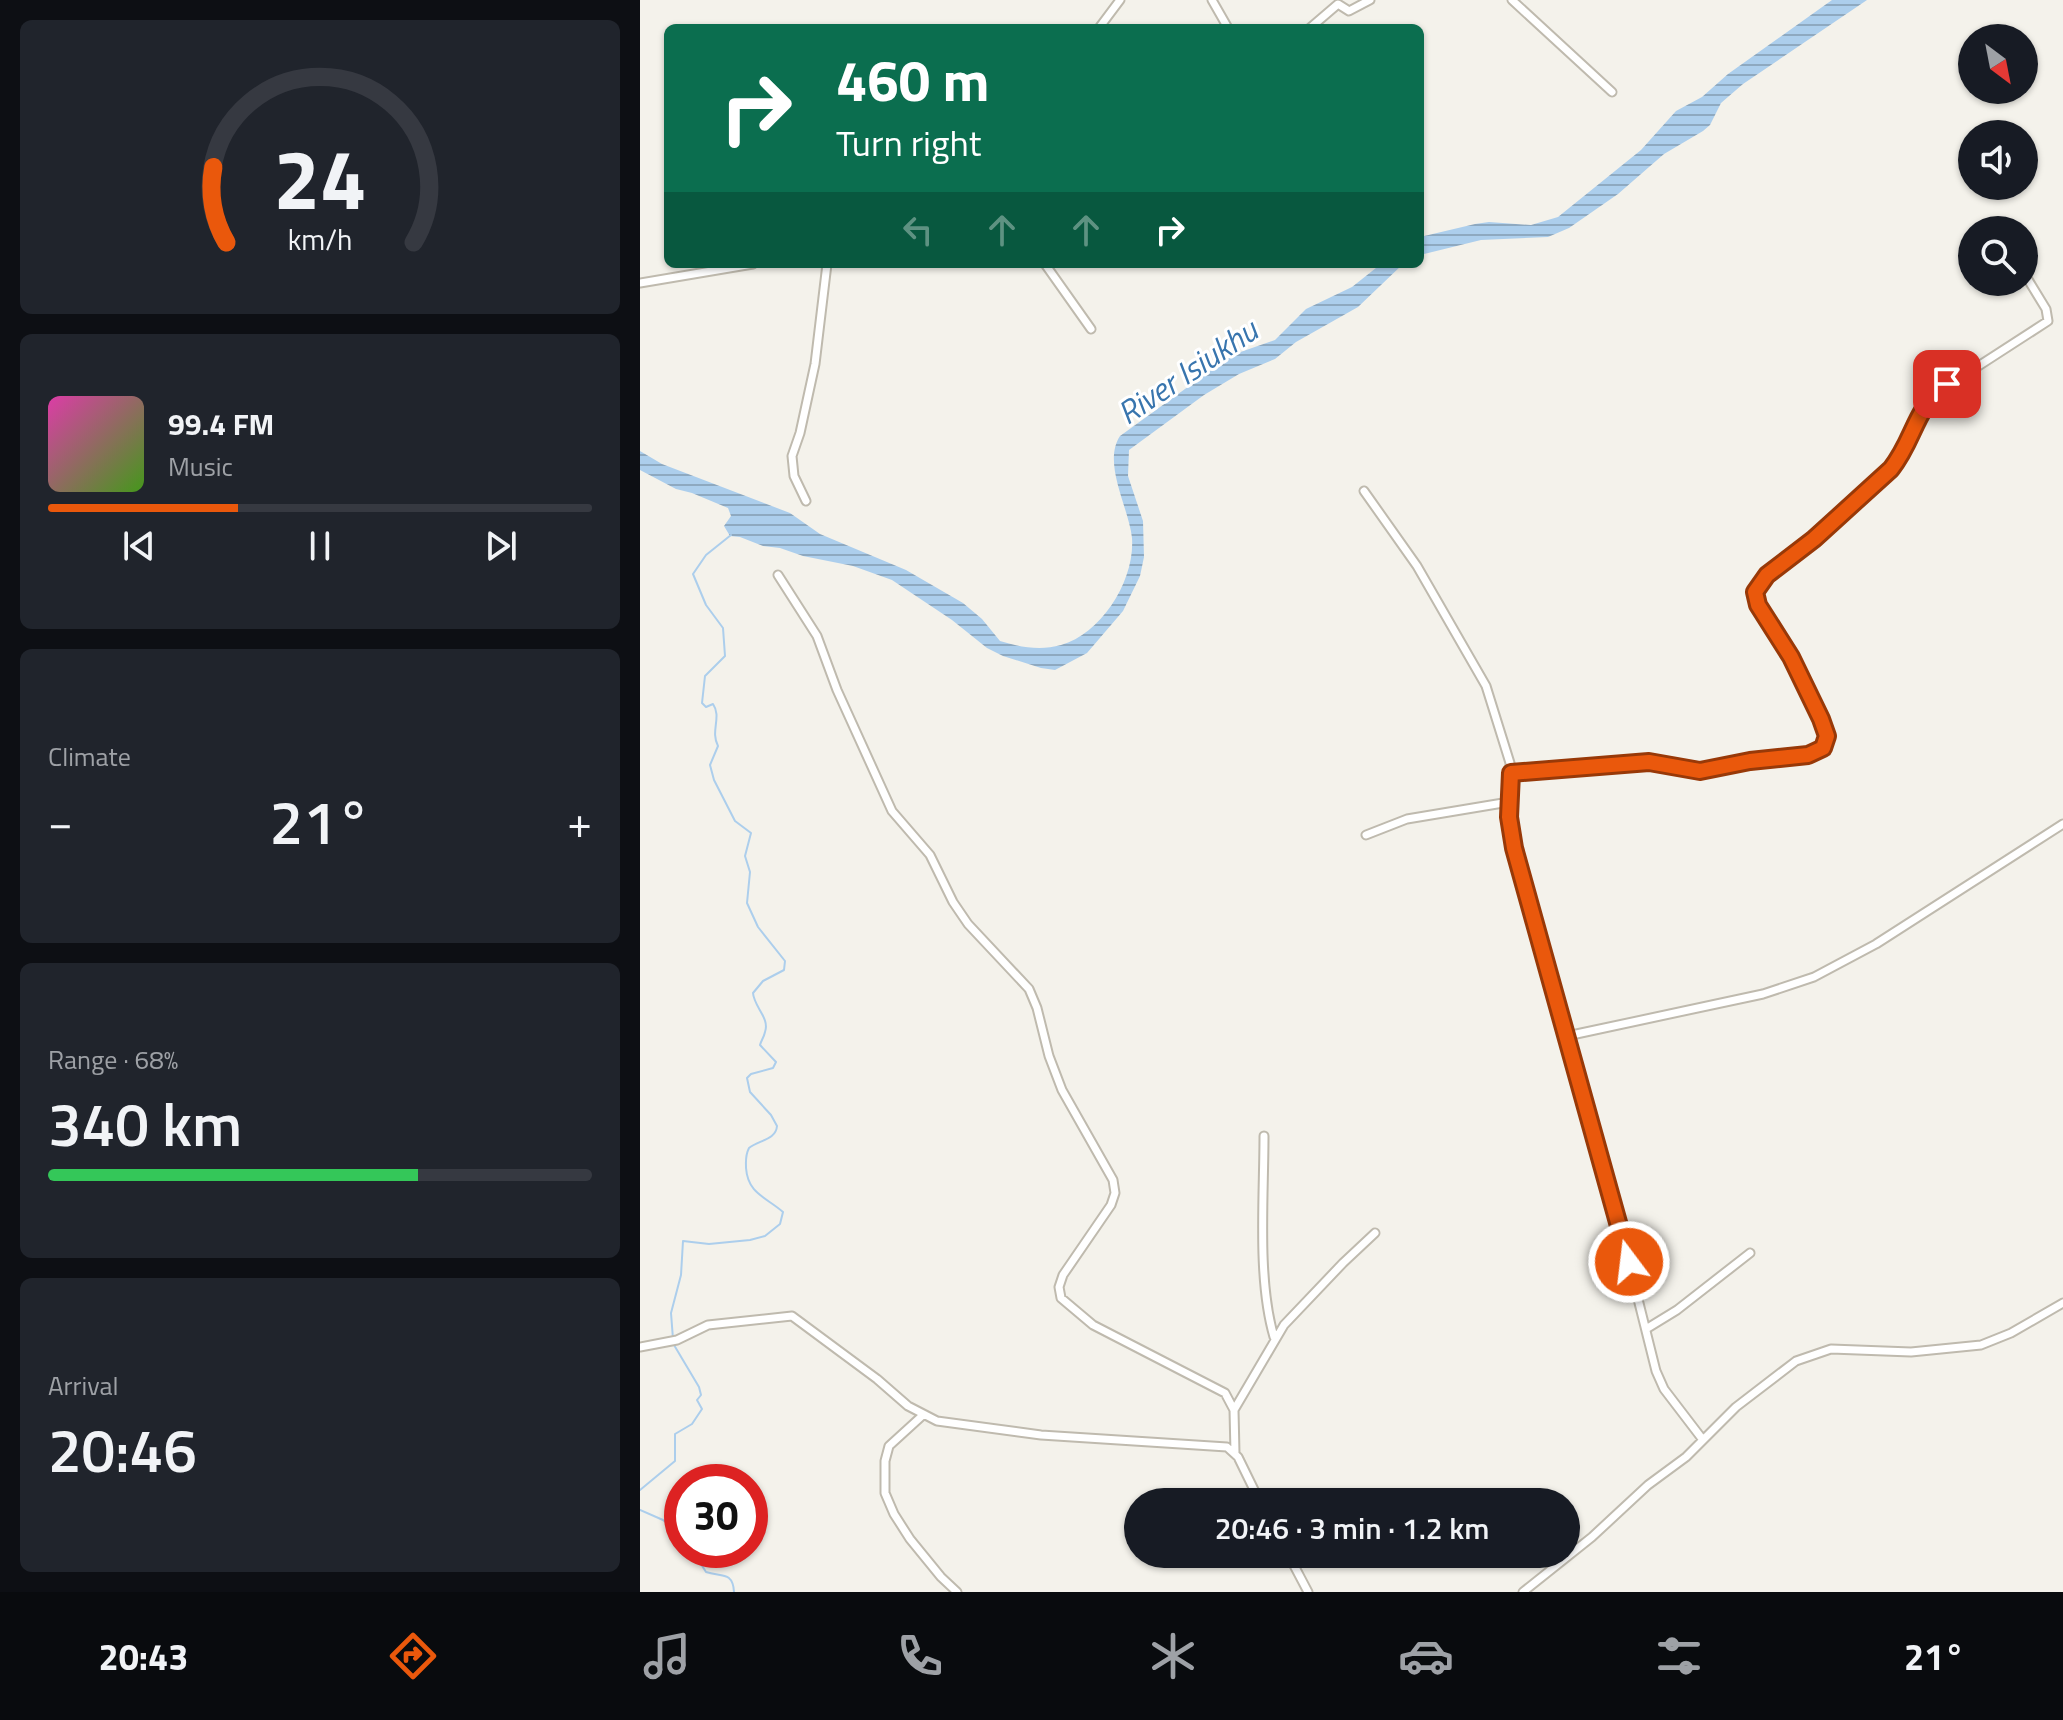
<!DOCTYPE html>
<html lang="en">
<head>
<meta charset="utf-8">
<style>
  :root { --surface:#171b24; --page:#20242c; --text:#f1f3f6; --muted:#9ea1a6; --line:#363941; --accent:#ea580c }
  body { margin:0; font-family:"Titillium Web",sans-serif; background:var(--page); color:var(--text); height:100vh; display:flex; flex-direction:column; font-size:30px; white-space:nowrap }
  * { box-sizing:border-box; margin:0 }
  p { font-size:26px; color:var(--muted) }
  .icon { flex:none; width:44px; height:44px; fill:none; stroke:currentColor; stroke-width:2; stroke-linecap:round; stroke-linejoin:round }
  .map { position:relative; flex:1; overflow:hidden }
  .panel { display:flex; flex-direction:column; gap:20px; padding:20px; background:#0d0f14; width:640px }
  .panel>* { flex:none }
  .top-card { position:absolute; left:24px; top:24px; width:760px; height:244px; border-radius:12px; box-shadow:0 2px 6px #0004; background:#0b6e4f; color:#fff; overflow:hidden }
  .needle { width:52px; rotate:148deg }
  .buttons { position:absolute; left:1318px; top:24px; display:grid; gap:16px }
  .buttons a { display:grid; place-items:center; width:80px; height:80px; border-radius:50%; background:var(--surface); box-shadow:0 2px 6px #0004; font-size:40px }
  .speed { position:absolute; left:24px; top:1464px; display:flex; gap:16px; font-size:40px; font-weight:700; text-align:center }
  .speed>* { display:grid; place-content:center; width:104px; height:104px; border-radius:50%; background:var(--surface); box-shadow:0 2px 6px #0004; line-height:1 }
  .speed .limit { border:12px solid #d22; background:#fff; color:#111 }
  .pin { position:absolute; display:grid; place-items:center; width:68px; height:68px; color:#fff; margin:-34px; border-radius:16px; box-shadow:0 4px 12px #0006 }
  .me { position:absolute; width:88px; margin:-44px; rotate:345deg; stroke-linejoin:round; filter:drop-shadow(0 0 6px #0008) }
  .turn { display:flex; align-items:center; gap:28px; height:168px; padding:0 40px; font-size:36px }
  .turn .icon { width:104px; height:104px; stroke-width:2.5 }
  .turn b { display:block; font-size:56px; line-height:68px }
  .lanes { display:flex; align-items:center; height:76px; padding:0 40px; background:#0003; justify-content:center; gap:40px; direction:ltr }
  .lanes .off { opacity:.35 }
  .big { font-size:60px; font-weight:600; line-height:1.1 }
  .panel .widget { flex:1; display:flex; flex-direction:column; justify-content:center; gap:12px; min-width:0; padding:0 28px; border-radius:12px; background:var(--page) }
  .panel .dial { align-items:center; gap:0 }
  .dial svg { height:208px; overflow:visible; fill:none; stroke:var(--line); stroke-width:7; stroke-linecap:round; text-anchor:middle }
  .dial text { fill:var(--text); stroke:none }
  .song { display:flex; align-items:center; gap:24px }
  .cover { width:96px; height:96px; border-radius:12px; background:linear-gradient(135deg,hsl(320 70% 55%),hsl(100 70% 35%)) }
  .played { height:8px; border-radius:4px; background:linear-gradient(90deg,var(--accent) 35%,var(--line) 35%) }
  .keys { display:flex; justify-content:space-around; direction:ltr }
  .heat { display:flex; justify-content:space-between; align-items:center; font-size:44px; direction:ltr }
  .charge { height:12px; border-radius:6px; background:linear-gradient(90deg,#34c759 68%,var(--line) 0) }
  .trip { position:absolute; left:484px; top:1488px; width:456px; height:80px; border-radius:40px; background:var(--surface); box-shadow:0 2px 6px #0004; font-weight:600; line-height:80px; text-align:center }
  .dock { display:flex; height:128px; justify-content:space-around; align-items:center; background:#090b0e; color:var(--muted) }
  .dock .icon { width:56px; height:56px }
  .dock .on { color:var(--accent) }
  .dock b { font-size:36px; color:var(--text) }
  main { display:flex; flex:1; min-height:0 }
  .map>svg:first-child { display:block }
  .water { fill:url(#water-rules) }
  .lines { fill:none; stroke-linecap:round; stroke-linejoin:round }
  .stream { stroke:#acceec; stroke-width:2 }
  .minor-casing { stroke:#bfbaae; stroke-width:11 }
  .minor { stroke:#fff; stroke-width:7 }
  .route-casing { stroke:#983908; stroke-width:20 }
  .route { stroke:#ea580c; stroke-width:14 }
  .labels { text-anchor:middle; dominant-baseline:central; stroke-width:6; stroke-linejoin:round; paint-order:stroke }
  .water-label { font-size:32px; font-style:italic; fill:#3875ae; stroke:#fff }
</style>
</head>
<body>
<main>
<section class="panel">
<div class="widget dial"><svg viewBox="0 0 100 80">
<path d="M14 69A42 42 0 1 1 86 69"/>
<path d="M14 69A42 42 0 0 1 9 40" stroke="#ea580c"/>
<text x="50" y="56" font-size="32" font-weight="700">24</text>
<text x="50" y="72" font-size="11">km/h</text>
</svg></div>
<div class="widget">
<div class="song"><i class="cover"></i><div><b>99.4 FM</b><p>Music</p></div></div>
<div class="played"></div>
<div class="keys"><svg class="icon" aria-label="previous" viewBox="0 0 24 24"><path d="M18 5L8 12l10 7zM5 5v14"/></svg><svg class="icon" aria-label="pause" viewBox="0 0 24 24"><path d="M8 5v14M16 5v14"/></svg><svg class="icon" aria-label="next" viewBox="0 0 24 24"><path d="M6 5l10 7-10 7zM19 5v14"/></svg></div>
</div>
<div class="widget"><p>Climate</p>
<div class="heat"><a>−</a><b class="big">21°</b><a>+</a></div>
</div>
<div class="widget"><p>Range · 68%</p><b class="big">340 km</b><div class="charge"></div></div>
<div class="widget"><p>Arrival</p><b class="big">20:46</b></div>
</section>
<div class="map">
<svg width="1423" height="1592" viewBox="0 0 1423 1592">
  <defs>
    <pattern id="water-rules" width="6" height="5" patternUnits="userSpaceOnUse" patternTransform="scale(2)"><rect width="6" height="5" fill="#acceec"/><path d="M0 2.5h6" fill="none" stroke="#8ea9c0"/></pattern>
  </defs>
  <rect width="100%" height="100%" fill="#f4f2eb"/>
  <path class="water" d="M1192 0H1227L1103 84 1081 103 1070 125 1063 131 1024 154 978 194 929 228 908 237 841 240 780 255V237L835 224 849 222 891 225 918 217 1001 150 1036 111 1062 97 1088 74Z
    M741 264H763L718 307 656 342 635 359 599 374 564 395 489 450 488 476 503 521 504 557 500 576 483 611 447 653 415 670 401 668 363 656 347 648 312 620 252 580 213 566 163 556 140 548 123 546 100 537 90 536 84 526 91 516 88 508 52 493 36 489 0 470V451L22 464 150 513 180 534 266 570 323 603 342 619 360 641C380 647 400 651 421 645 462 633 495 580 492 538 489 508 462 463 480 436L592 355 635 340 666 309 712 287Z"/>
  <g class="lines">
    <path class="stream" d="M33 1339 31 1313 41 1275 43 1241 69 1244 110 1240 125 1236 140 1224 143 1212C126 1197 108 1194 106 1168 106 1160 105 1156 109 1148 119 1140 136 1140 137 1126L131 1115 110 1092 107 1078 111 1074 133 1068 136 1062 120 1045C121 1041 124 1037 125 1032 130 1018 114 1007 113 993L123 981 144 970 145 961 118 927 107 903 110 872 105 856 111 833 95 821 74 780 70 765 78 746C70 731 82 717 73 704L66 707 62 703 65 676 85 656 83 628 66 605 53 574 66 555 91 535
      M0 1490 35 1461V1434L52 1424 62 1409 57 1400 61 1395 59 1387 34 1345
      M0 1510 23 1520 42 1535
      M52 1550 66 1572C81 1577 93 1571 94 1592"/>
    <defs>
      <path id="minor" d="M572 0 588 28
        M872 0 972 92
        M459 28 480 0
        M670 28 698 4 709 11 730 0
        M405 264 451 329
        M0 283 113 264
        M724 491 777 566 846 686 870 763 869 817 874 848 977 1215 1016 1371 1024 1389 1063 1440
        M166 501 154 476 152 456 160 433 175 364 187 264
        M138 575 177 636 197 690 252 811 290 855 313 902 328 924 389 989 397 1008 409 1056 422 1090 473 1180 475 1193 471 1205 423 1275 419 1287 421 1298 453 1325 585 1393 594 1410 595 1453
        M871 773 1009 762 1060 771 1110 761 1168 755 1183 748 1187 736 1181 719 1151 657 1118 605 1115 592 1127 575 1174 539 1251 469 1260 457 1289 398 1408 321 1406 309 1384 273
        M726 835 767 819 869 802
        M927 1036 1123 994 1174 977 1236 944 1423 824
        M624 1136C624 1197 617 1279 634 1337
        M1006 1329 1037 1310 1110 1253
        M0 1347 37 1340 68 1325 152 1316 237 1379 268 1406 297 1421 401 1435 587 1447 598 1457 620 1502
        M594 1410 644 1325 703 1263 735 1233
        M283 1415 249 1446 245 1461V1493L254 1514 270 1539 301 1577 317 1592
        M648 1554 668 1592
        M883 1592 952 1537 1008 1485 1046 1457 1096 1407 1156 1361 1191 1349 1271 1352 1341 1345 1371 1333 1423 1303"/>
    </defs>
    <use href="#minor" class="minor-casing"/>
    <use href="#minor" class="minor"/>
  </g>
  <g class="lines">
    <defs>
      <path id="route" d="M989 1262 874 848 869 817 871 773 1009 762 1060 771 1110 761 1168 755 1183 748 1187 736 1181 719 1151 657 1118 605 1115 592 1127 575 1174 539 1251 469C1275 439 1274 408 1307 384"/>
    </defs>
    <use href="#route" class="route-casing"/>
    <use href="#route" class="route"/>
  </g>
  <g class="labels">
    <g class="water-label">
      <text transform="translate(547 371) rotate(-34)">River Isiukhu</text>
    </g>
  </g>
</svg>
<div class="buttons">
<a><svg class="needle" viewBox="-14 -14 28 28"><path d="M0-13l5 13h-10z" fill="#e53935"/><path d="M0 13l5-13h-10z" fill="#9ea1a6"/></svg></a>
<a><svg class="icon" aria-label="sound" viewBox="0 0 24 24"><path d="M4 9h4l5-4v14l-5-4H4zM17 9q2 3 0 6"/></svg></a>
<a><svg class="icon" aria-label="search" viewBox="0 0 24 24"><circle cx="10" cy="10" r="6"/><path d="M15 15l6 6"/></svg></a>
</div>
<div class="speed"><div class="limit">30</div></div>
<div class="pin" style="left:1307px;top:384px;background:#d93025"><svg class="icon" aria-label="arrive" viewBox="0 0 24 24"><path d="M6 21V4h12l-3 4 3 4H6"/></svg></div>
<svg class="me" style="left:989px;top:1262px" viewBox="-20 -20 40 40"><circle r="17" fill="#ea580c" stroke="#fff" stroke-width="3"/><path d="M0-11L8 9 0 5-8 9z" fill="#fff"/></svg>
<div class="trip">20:46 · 3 min · 1.2 km</div>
<div class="top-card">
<div class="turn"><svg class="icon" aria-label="right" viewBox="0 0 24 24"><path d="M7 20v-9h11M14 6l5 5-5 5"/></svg><div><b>460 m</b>Turn right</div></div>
<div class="lanes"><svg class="icon off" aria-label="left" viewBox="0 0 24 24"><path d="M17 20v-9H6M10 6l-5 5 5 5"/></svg><svg class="icon off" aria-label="ahead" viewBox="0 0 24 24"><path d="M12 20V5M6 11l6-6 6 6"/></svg><svg class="icon off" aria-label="ahead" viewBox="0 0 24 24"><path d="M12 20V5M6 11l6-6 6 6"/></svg><svg class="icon" aria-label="right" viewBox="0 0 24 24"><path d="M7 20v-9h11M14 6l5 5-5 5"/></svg></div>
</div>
</div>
</main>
<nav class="dock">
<b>20:43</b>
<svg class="icon on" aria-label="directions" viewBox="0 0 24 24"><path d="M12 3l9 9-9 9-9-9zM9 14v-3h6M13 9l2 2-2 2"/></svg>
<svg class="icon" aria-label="music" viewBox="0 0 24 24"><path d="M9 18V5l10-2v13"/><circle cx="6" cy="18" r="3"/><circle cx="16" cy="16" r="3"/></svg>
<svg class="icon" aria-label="phone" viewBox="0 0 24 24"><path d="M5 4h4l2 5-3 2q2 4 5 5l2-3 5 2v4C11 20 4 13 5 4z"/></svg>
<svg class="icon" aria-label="climate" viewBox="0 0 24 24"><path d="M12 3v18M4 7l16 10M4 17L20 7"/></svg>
<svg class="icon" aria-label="car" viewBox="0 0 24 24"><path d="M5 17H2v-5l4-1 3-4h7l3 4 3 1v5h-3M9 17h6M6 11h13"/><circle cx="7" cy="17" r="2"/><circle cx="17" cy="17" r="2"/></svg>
<svg class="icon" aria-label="filters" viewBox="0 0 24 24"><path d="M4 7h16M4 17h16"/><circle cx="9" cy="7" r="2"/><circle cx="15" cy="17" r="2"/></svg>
<b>21°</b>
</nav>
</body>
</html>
